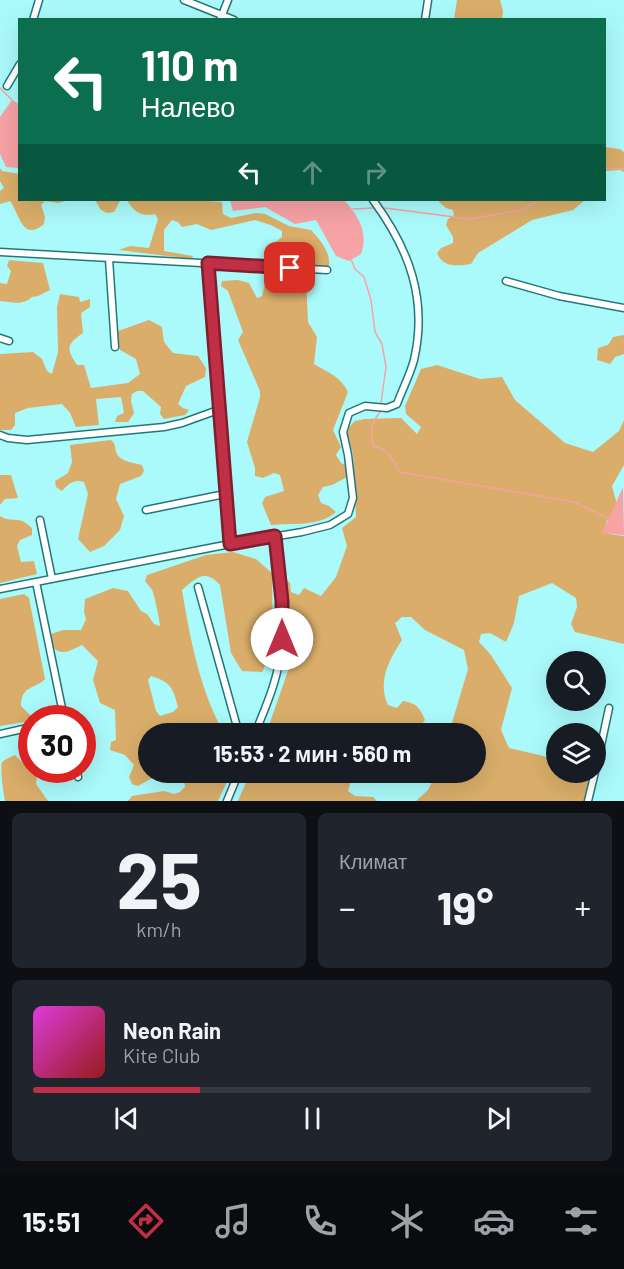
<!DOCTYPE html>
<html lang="ru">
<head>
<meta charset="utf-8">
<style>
  :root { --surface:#171b24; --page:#20242c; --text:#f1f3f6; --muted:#9ea1a6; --line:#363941; --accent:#c02f45 }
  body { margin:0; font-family:Barlow,sans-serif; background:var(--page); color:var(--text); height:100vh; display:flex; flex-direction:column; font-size:22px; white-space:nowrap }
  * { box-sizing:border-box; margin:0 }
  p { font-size:20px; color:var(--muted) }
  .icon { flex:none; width:33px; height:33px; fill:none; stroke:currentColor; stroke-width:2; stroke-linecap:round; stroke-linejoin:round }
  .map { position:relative; height:801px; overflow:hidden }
  .side { display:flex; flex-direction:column; gap:12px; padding:12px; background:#0d0f14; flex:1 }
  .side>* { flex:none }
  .guide { position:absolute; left:18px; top:18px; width:588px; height:183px; border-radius:0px; box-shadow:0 6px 24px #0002; background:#0b6e4f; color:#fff; overflow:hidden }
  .buttons { position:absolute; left:546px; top:651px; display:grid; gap:12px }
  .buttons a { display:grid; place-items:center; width:60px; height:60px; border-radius:50%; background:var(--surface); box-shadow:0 6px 24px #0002; font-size:30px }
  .speed { position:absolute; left:18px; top:705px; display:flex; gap:12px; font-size:30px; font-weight:700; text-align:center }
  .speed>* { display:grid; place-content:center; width:78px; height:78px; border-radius:50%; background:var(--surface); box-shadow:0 6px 24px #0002; line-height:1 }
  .speed .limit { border:9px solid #d22; background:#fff; color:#111 }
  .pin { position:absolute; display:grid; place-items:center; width:51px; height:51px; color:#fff; margin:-26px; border-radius:12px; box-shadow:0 3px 9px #0006 }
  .me { position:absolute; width:66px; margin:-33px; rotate:0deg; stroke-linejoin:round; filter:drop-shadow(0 0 4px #0008) }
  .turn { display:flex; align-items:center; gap:21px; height:126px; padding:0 24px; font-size:27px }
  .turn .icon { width:78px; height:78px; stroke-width:2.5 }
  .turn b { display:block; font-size:42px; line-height:51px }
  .lanes { display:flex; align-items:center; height:57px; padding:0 24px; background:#0003; justify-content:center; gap:30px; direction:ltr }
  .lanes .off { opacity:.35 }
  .big { font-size:45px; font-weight:700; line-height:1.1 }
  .side .widget { flex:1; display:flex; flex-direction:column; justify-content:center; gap:9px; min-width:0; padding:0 21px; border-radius:9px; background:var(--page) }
  .side .dial { align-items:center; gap:0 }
  .dial b { font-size:78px; line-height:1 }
  .song { display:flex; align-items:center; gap:18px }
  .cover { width:72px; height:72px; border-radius:9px; background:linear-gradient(135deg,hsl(300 70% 55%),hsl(0 70% 35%)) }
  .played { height:6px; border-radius:3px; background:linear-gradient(90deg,var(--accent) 30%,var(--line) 30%) }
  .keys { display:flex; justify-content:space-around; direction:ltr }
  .heat { display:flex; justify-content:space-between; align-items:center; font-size:33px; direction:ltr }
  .side .tiles { flex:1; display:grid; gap:12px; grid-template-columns:1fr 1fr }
  .widget:last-child { grid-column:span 2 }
  .trip { position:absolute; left:138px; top:723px; width:348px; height:60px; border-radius:30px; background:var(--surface); box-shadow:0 6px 24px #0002; font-weight:700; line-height:60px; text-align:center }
  .tab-bar { display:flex; height:96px; justify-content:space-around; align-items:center; background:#090b0e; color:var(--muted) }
  .tab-bar .icon { width:42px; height:42px }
  .tab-bar .current { color:var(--accent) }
  .tab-bar b { font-size:27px; color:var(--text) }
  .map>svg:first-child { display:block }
  .forest { fill:#daae6a; fill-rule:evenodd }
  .water { fill:#f7a2a5 }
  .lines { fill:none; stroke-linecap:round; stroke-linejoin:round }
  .stream { stroke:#f7a2a5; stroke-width:1.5 }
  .street-casing { stroke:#247779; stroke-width:9 }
  .street { stroke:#fff; stroke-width:6 }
  .route-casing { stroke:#7d1f2d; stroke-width:15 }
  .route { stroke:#c02f45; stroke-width:10 }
</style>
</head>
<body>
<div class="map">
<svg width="624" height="801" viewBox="0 0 624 801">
  <rect width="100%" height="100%" fill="#abfafb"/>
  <path class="forest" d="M457 0H500L503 11 502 19H454Z
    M605 147 620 149 624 152V172L620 170 605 171Z
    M0 168 2 171 19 174 20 200H69L58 203 45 201 41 205 45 217 44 224C22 243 19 212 10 201L0 204V191L4 188 0 181Z
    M95 200H197L222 202 223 214 231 218 256 213 265 214 289 226 311 230C321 241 331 252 329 268L306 278 308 322 317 337 314 364C328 372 341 377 348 392L333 430 341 447 336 455 341 463 349 467V476L332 485 323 487 318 495 321 503 329 506 336 512C320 527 292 523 271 525L262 503 265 497 284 491 280 475 274 473 263 478 255 476V468L247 442 260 397V391L238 340 243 332 228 291 221 286 222 281 238 280 249 283 257 298 262 296 267 275 272 265 268 260 272 245 282 237V231L271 225 255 220 211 230 197 224 182 227 178 222 172 220 164 230V251L193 256 192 259 119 250 130 246 149 248 158 219 155 214C141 217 134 212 127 200L120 201 114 212 107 213 101 210Z
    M437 200H585L573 210 532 220 478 253 471 264C457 266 443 268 437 253L441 248 453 243V237L446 225 448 219 454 215 453 210 446 208Z
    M9 260 43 263 50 290 38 296 32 297C23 306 11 302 0 301V283L7 284 11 271 7 266Z
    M60 294 79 297 80 302 90 299V307L81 313 83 333C66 345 66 348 77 365H84L91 388 128 383 140 374 136 359 120 350 117 337 118 331 149 320 162 327 164 342 173 353 198 356 206 368 205 377 186 386 178 404 183 408 189 410 185 415 164 419 160 414 161 407 143 391H137L132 394 131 401 134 413 128 422H115L117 416 124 413 121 397 96 399 99 425 76 427 70 413 62 404 28 408 15 413V425L11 430H0V354L33 352 42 359 47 371 52 374 58 352 57 307Z
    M624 335V354L615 357 610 364 597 360 598 348 608 345 613 337Z
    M437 365 480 379 502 377 515 400 565 443 593 452 619 431 624 420V465L612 486 618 508 606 522 609 534 624 536V644L575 632 571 624 577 607 576 598 552 583 519 596 514 623 506 642 490 633 481 634 479 642 491 655 512 688 501 730 509 748 556 759V772L592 773 586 801H416L428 790 436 774 470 778 471 773 476 772V734L449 733 468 669 464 650 425 630 411 617H402L395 623 402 640C389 660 377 682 388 705L397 708 403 701C417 703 420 708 425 720L419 728C402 731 374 717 362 733L266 734 297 645 295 636 288 628 283 576 290 583 291 592 299 595 304 588 321 596 336 577 347 546 342 528 356 517 353 454 347 436 349 427 355 421 364 419 401 418 417 434 421 427 406 414 405 406 421 369Z
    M111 440C117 445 114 448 117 454 121 462 135 463 142 465L144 471 141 476 120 484 116 499 124 516 120 530 104 546 90 552 78 539 88 494 84 482C73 479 69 484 62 491L56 487 55 481 68 473 72 462 70 445Z
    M0 475H11L18 498 5 499 0 505Z
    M0 516C13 524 18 514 32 528V535L20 540 17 546 21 562 34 561 37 574 0 583Z
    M233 552 256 559 272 573 273 649 262 672 242 671 231 653 220 585C205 568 196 578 182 590 190 638 200 691 224 733L148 734V772L158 773 156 776 138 786 132 784 129 777 134 765 125 755 110 750 111 742 116 740 115 710 100 703 93 680 98 661 82 645C71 650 62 657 53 647L51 634 63 630H81L86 619 84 612 85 599 113 588 128 591 141 611 147 614 154 624 160 626C160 622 154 593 152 590 150 587 147 584 145 581L147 575 206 555ZM151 676C171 682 173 688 178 707L173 712 160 716 156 711 148 680Z
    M24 594 29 598 45 679C36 689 21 685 21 706L33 718H32L31 721 0 726V599Z
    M15 755 37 777 36 784 48 801H5C3 791 0 771 2 762 5 759 11 757 15 755Z
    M183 773H231L218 801H128L132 796 164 791 174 794 180 792 185 787Z
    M250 773H353L348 791 355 796 373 797 377 801H238Z"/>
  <path class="water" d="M12 100 19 104V168L6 167 0 154V117Z
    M230 200H344C358 215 369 233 361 254L349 261 336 256 316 220 295 224 265 207 233 211Z
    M623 487 624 535 602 533Z"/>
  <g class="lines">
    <path class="stream" d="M0 88 12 100
      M604 168 624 169
      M385 208 470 219 522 210 540 200
      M353 209 373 208
      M351 259 355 269 364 277 371 300 375 332 382 344 386 367 381 403
      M380 412C371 423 370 432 373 446 390 451 392 457 399 472L574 502 609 519"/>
    <defs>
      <path id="street" d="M184 0 234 20
        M33 20 39 0
        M220 20 228 0
        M425 20 428 0
        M7 86 20 64
        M0 252 327 270
        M109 259 115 347
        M208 263 230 544
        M506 281 559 296 624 308
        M0 338 9 341
        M0 435 8 438 27 440 164 427 182 423 218 410
        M146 510 225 494
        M40 520 52 579
        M36 582 64 718
        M198 587 239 734
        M0 589 230 544 302 532 330 525 348 514 353 498 348 455 343 432 349 413 365 406 387 408 397 404C402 390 410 375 414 360 428 299 409 249 373 200
        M0 734 32 727
        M255 734C264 710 275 687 279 662 286 620 279 577 275 536
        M596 769 609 708
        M76 770 78 777
        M227 801 239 772
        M588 801 595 772"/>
    </defs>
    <use href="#street" class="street-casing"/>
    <use href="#street" class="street"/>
  </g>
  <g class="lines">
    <defs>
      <path id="route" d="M282 639V601L275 536 230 544 208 263 290 268"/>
    </defs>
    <use href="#route" class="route-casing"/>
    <use href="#route" class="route"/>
  </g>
</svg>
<div class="buttons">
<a><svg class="icon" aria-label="search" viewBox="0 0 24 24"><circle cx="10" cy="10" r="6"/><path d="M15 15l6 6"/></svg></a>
<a><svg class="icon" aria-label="layers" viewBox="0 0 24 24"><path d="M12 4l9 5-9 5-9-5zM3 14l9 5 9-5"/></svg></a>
</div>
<div class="speed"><div class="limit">30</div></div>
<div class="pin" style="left:290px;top:268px;background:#d93025"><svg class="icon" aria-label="arrive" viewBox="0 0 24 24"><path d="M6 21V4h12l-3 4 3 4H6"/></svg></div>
<svg class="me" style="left:282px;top:639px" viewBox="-20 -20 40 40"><circle r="19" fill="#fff"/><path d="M0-13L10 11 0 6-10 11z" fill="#c02f45"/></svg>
<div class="trip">15:53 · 2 мин · 560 m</div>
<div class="guide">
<div class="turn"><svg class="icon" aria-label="left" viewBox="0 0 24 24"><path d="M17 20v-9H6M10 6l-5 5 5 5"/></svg><div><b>110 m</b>Налево</div></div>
<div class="lanes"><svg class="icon" aria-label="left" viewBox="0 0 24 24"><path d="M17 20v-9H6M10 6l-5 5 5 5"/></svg><svg class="icon off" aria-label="ahead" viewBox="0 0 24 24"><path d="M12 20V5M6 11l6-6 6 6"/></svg><svg class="icon off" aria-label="right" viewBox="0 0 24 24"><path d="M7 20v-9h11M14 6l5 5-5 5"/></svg></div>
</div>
</div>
<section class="side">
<div class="tiles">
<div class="widget dial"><b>25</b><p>km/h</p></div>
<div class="widget"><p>Климат</p>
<div class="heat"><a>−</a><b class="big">19°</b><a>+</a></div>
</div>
<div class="widget">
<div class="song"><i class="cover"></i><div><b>Neon Rain</b><p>Kite Club</p></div></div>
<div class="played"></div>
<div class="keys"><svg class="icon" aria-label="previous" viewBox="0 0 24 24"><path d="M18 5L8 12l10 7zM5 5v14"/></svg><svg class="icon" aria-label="pause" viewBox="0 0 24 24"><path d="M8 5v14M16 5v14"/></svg><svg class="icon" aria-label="next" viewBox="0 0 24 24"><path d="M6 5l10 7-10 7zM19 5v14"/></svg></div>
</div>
</div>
</section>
<nav class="tab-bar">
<b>15:51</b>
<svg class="icon current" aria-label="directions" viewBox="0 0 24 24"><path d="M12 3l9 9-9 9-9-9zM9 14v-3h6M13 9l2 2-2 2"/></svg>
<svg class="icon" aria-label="music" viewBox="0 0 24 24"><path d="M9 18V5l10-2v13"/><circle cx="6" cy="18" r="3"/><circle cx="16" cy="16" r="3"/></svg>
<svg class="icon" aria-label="phone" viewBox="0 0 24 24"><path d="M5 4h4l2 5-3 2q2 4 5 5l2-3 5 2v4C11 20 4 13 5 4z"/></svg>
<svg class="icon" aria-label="climate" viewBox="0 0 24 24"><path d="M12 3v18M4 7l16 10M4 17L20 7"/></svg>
<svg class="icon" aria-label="car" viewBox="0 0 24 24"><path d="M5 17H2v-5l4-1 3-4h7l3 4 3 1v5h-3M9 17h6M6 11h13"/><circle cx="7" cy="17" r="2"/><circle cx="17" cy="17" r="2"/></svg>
<svg class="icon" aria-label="filters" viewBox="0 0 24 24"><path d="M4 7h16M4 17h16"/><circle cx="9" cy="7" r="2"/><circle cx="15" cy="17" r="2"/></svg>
</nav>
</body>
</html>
